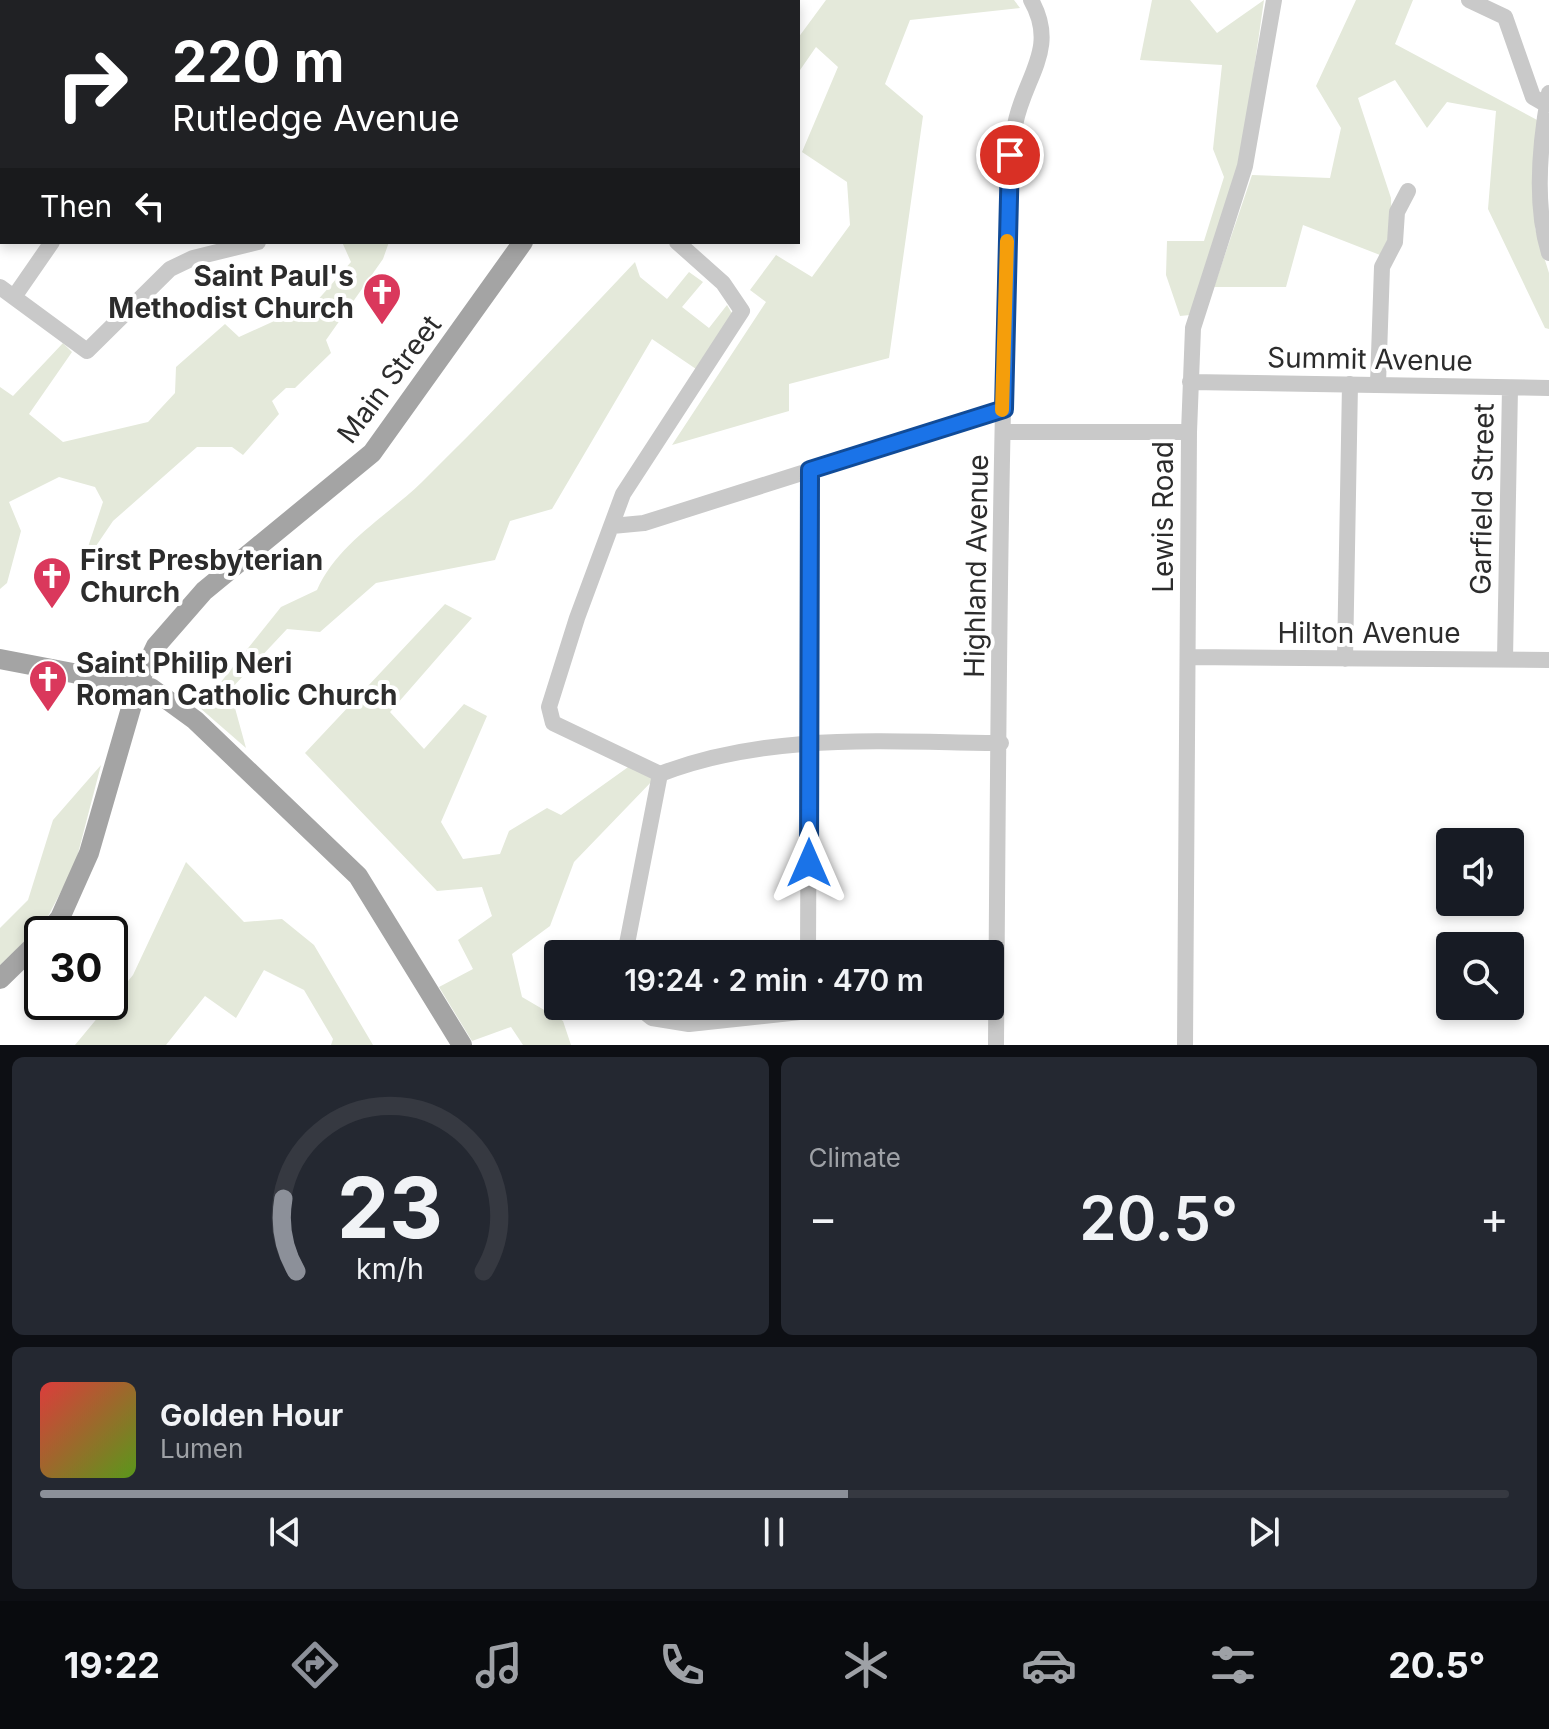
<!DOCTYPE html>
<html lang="en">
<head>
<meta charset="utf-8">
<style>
  :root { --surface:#171b24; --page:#242831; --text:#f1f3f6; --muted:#9ea1a6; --line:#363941; --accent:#8c9099 }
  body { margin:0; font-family:Inter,sans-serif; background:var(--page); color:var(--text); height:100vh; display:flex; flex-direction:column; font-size:30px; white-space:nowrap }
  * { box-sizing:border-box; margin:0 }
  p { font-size:26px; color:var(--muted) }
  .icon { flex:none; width:44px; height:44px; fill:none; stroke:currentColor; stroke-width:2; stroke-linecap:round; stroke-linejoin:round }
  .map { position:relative; height:1045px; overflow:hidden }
  .side { display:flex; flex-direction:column; gap:12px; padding:12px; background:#0d0f14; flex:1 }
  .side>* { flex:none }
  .banner { position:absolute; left:0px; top:0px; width:800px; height:244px; box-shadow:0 4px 12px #0003; background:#202124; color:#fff; overflow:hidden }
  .buttons { position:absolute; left:1436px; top:828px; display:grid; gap:16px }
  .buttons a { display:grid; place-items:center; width:88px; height:88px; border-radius:8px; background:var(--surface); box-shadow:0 4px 12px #0003; font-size:40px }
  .speed { position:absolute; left:24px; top:916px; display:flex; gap:16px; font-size:40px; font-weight:700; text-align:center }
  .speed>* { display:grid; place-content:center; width:104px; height:104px; border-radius:50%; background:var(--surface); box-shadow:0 4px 12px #0003; line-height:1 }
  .speed .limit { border:4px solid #111; border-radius:12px; background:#fff; color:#111 }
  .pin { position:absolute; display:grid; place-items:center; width:68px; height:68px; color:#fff; margin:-34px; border:4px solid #fff; border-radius:50%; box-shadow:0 2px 8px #0007 }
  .me { position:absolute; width:88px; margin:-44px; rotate:0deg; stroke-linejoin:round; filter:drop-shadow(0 0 6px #0008) }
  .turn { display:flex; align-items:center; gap:28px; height:168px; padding:0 40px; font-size:36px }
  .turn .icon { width:104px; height:104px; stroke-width:2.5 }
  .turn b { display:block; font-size:56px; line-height:68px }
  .then { display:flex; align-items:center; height:76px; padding:0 40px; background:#0003; gap:16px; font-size:30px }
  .big { font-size:60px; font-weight:600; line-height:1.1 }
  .side .tile { flex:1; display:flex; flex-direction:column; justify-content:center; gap:12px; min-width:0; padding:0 28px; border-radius:12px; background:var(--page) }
  .side .dial { align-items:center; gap:0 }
  .dial svg { height:208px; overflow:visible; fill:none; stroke:var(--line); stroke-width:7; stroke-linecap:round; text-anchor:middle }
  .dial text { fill:var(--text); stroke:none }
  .song { display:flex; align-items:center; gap:24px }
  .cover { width:96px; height:96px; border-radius:12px; background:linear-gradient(135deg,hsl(0 70% 55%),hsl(90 70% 35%)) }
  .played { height:8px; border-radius:4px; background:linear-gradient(90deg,var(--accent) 55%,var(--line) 55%) }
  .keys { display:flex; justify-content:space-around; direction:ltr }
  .heat { display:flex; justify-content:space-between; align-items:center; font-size:44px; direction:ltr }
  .side .tiles { flex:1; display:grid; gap:12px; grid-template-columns:1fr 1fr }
  .tile:last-child { grid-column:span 2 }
  .trip { position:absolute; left:544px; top:940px; width:460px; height:80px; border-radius:8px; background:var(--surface); box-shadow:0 4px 12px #0003; font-weight:600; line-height:80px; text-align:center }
  .dock { display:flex; height:128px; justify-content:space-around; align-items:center; background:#090b0e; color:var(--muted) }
  .dock .icon { width:56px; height:56px }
  .dock .current { color:var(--accent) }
  .dock b { font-size:36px; color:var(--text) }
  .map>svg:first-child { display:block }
  .green { fill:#e4e9da }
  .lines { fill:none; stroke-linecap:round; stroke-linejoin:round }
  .minor { stroke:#c9c9c9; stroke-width:16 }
  .major { stroke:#a4a4a4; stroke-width:20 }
  .route-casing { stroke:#114b97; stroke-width:20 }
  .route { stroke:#1a73e8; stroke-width:14 }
  .slow { stroke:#f59e0b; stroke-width:14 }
  .labels { text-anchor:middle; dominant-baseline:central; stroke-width:8; stroke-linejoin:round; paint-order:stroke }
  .poi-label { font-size:28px; font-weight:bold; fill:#2c2c2c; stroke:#fff; text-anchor:start }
  .street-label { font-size:28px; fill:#2c2c2c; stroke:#fff }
</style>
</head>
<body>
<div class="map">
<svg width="1549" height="1045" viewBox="0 0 1549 1045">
  <rect width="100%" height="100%" fill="#fff"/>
  <path class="green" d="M826 0H1014L1020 8 910 20 885 84 923 116 889 358 789 384V411L672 445 766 302 750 290 776 255 812 277 850 225 847 182 802 152 838 67 816 47 798 73V38Z
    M1152 0H1190L1217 33 1264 0 1240 167 1190 315 1180 316 1166 275 1167 241H1204L1224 177 1213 149 1222 65 1140 60Z
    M1356 0H1413L1395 44 1539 121 1535 228 1549 273V329L1545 328 1488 209 1496 111 1447 102 1427 128 1395 80 1358 98 1391 198 1392 231 1380 255 1303 225 1286 287H1214L1252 175 1330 178 1341 128 1316 86Z
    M342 242H389L383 259 326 340 331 353 295 388H286L272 401 279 414 243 455 232 447H197L113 521 81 568 103 502 95 487 59 477 9 502 21 531 7 583 0 589V387L13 396 63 343 72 352 29 414 63 442 148 422 175 393 176 367 225 324 239 337 316 302 351 262Z
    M635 262 640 277 667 299 689 272 703 282 682 307 709 328 727 305 733 315 696 369 652 339 552 509 510 521 495 560 376 583 320 632 287 629 230 690 246 748 200 708 281 607 317 590C337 544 387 516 422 482 495 410 565 336 635 262Z
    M445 604 472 618 390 712 424 749 464 704 487 716 441 822 463 859 500 854 509 831 547 808 561 815 631 765 655 778 574 862 550 926 512 954 522 997 563 1021 571 1045H523L511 1027 472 1041 439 987 473 969 458 940 492 916 482 887 437 891 305 753Z
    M101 765 75 865 45 922 0 965V928L28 900 53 820Z
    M186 862 244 922 282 919 314 945 373 1045H331L333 1039 304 990 264 970 236 1018 205 996 166 1045H75L133 975Z"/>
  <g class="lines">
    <path class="minor" d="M308 0 311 2
      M1469 0 1505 17 1533 97 1547 105
      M218 2 220 0
      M1549 93C1540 142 1534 205 1549 253
      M0 127 2 129
      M677 242 723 283 742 311 623 494 577 618 549 707 553 723 660 774C769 732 886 742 1001 743
      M0 287 87 351 170 269 193 258 258 242
      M14 297 52 242
      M1190 382 1549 388
      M1378 384 1382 267 1395 242 1397 212 1408 191
      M1004 432H1189
      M612 526 644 523 1004 409
      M1188 657 1549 660
      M1345 659 1350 384
      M1505 659 1510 388
      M625 954 660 774
      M808 954 810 470
      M637 1006 652 1018 689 1024 855 1006
      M996 1045C998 771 999 496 1008 222 1009 189 1009 157 1015 125 1024 77 1059 49 1031 0
      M1185 1045 1189 432 1193 328 1245 166 1274 0"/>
    <path class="major" d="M694 2 696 0
      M0 659 151 688 195 720 358 876 462 1045
      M46 934 60 918 89 853 138 684 156 646 204 591 372 453 523 242
      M0 979 42 938"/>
  </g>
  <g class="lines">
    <defs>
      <path id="route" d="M809 863 810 470 1004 409 1010 155"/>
    </defs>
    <use href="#route" class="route-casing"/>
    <use href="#route" class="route"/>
    <path class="slow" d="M1002 410 1007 241"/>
  </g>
  <defs>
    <symbol id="church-pin" viewBox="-11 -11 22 30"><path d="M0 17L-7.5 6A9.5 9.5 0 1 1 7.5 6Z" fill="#da385c" stroke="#fff"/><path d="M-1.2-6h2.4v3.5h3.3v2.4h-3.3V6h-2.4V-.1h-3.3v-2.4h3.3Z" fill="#fff"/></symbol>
  </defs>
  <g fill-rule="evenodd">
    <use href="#church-pin" x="360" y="270" width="44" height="60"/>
    <use href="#church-pin" x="30" y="554" width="44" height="60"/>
    <use href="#church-pin" x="26" y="657" width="44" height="60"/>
  </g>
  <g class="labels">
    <g class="poi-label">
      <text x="354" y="276" text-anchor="end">Saint Paul's<tspan x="354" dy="32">Methodist Church</tspan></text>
      <text x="80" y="560">First Presbyterian<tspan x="80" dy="32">Church</tspan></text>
      <text x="76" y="663">Saint Philip Neri<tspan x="76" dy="32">Roman Catholic Church</tspan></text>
    </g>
    <g class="street-label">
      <text transform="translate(1370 359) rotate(1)">Summit Avenue</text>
      <text transform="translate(389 379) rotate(-53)">Main Street</text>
      <text transform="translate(1482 499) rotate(-89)">Garfield Street</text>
      <text transform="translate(1163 517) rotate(-90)">Lewis Road</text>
      <text transform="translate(976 566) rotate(-89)">Highland Avenue</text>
      <text x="1369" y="633">Hilton Avenue</text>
    </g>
  </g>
</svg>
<div class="buttons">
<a><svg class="icon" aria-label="sound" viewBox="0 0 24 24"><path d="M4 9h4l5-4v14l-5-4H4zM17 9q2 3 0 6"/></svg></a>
<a><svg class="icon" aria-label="search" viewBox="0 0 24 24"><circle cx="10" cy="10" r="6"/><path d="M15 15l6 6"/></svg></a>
</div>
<div class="speed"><div class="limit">30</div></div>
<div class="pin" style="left:1010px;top:155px;background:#d93025"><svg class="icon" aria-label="arrive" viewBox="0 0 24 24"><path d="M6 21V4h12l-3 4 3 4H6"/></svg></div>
<svg class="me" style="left:809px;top:863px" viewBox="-20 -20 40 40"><path d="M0-17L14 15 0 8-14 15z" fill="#1a73e8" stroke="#fff" stroke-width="4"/></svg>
<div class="trip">19:24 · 2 min · 470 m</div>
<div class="banner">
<div class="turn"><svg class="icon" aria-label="right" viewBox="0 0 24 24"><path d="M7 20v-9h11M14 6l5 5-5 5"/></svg><div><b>220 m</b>Rutledge Avenue</div></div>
<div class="then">Then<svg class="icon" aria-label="left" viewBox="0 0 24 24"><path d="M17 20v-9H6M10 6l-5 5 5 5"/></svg></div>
</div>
</div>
<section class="side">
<div class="tiles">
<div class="tile dial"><svg viewBox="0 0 100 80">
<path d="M14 69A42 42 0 1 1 86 69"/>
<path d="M14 69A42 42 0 0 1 9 41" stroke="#8c9099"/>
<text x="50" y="56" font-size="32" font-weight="700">23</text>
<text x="50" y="72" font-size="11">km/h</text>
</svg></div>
<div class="tile"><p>Climate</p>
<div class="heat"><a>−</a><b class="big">20.5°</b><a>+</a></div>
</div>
<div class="tile">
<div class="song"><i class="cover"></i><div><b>Golden Hour</b><p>Lumen</p></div></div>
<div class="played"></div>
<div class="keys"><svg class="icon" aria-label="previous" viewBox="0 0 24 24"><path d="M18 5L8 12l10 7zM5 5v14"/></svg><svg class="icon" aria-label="pause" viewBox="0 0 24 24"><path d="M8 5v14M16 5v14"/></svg><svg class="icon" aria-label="next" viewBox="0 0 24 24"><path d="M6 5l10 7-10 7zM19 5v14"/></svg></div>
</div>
</div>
</section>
<nav class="dock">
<b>19:22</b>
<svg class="icon current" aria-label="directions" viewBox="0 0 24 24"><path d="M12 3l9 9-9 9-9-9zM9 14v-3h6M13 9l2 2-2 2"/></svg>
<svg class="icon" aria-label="music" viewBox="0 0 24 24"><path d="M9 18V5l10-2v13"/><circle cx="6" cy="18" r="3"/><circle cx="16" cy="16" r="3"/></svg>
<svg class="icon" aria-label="phone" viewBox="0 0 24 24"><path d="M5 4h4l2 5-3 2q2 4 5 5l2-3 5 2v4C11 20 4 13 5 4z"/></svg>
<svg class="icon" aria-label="climate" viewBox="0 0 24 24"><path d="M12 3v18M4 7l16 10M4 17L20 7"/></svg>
<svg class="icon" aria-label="car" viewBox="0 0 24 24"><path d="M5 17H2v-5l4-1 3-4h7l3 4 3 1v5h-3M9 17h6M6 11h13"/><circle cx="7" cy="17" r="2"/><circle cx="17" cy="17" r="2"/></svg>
<svg class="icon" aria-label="filters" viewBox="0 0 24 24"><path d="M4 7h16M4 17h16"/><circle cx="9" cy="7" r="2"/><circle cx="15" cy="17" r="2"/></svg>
<b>20.5°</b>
</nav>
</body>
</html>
